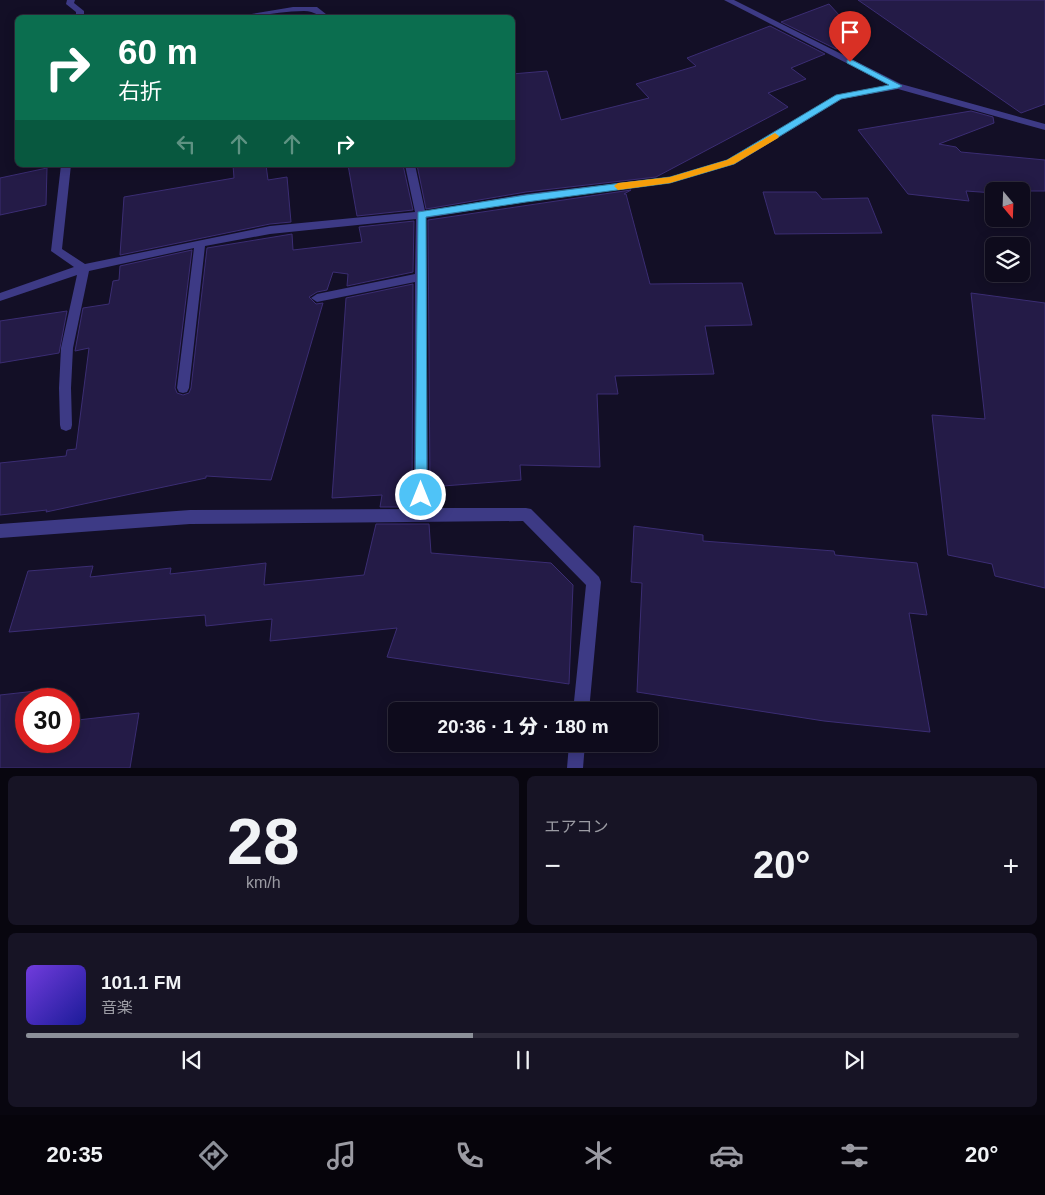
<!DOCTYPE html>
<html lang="ja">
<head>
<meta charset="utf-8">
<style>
  :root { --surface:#0e0b1c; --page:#171425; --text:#f1f3f6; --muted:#9b9ba3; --line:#2e2b3b; --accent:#8c9099 }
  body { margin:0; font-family:Helvetica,"Noto Sans JP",sans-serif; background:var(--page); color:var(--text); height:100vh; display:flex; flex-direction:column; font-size:19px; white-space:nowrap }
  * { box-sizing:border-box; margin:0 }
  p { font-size:16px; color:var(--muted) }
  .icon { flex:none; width:28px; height:28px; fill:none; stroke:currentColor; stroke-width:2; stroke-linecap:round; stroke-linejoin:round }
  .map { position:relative; height:768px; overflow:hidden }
  .drawer { display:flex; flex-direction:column; gap:8px; padding:8px; background:#08060f; flex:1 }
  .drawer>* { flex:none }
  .banner { position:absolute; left:15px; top:15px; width:500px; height:152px; border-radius:8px; box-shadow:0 2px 12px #0003,0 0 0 1px var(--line); background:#0b6e4f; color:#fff; overflow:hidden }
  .needle { width:32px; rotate:161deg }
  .fabs { position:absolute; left:985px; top:182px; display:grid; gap:10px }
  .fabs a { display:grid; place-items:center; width:45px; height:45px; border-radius:8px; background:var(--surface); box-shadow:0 2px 12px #0003,0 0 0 1px var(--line); font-size:25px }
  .speed { position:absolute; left:15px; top:688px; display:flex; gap:10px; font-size:25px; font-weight:700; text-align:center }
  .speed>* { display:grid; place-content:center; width:65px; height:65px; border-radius:50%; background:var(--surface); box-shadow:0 2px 12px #0003,0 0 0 1px var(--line); line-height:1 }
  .speed .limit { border:8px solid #d22; background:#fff; color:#111 }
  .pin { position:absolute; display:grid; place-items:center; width:42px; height:42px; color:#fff; margin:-51px -21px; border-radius:50% 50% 50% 0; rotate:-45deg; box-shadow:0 0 5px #0007 }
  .pin .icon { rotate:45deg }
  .me { position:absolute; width:55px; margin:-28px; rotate:0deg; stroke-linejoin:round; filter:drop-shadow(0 0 4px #0008) }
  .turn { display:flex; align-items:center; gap:18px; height:105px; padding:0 20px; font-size:22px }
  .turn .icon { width:65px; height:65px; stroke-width:2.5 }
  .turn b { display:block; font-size:35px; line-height:42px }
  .lanes { display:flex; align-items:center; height:48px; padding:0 20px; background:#0003; justify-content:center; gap:25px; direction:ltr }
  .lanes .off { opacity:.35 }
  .big { font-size:38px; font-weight:800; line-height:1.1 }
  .drawer .card { flex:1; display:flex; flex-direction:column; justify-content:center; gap:8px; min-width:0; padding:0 18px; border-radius:8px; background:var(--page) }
  .drawer .dial { align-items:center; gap:0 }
  .dial b { font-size:65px; line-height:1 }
  .song { display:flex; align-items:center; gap:15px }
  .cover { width:60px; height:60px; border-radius:8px; background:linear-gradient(135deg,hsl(260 70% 55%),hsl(240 70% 35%)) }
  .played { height:5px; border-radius:2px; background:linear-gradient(90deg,var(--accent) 45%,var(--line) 45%) }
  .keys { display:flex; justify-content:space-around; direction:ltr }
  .heat { display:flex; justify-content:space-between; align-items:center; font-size:28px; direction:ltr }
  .drawer .tiles { flex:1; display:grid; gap:8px; grid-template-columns:1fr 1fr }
  .card:last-child { grid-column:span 2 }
  .trip { position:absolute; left:388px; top:702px; width:270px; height:50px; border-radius:8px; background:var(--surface); box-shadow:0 2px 12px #0003,0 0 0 1px var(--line); font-weight:800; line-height:50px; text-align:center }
  .tab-bar { display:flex; height:80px; justify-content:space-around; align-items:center; background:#06040b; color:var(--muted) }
  .tab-bar .icon { width:35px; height:35px }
  .tab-bar .selected { color:var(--accent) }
  .tab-bar b { font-size:22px; color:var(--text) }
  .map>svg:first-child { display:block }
  .building { fill:#241b47; stroke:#3b2d73 }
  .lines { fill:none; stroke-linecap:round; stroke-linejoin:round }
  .street { fill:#3d3a85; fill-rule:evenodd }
  .route { fill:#4fc3f7; stroke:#337fa1 }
  .slow { fill:#f59e0b }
</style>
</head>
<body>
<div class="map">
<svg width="1045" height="768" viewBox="0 0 1045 768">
  <rect width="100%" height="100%" fill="#130f26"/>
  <path class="building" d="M858 0H1045V104L1021 113Z
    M829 4 861 39 836 49 781 22Z
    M770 26 825 54 791 68 806 79 768 93 788 107 656 177 526 192 426 209 417 165H512V74L547 71 561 120 649 98 636 84 696 66 687 58Z
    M971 111 993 117 994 123 939 144 956 147 961 152 1045 160V191H994V193L966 191 969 201 908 194 858 130Z
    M233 165H266L268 180 287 177 291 222 270 224 120 255 124 197 234 178Z
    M348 165H403L413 210 357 216Z
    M47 168 46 205 0 215V178Z
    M631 190 624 194H626L650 284 742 283 752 325 705 326 714 374 615 376 618 394H597L600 467 520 465 521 480 430 487 428 220Z
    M763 192H816L822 199 868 198 882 233 775 234Z
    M414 221 413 272 347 286 348 274 333 272 327 290 317 292 309 297 316 304 323 303 271 480 206 476V478L46 512 47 510 0 515V463L66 456 67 450 76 449 89 348 75 351 83 308 109 304 113 281 119 280 120 266 192 250 175 388 177 393 183 395 189 393 191 388 207 248 292 234 293 250 362 242 359 227Z
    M413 284 412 507H380L382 495 332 498 346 298Z
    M971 293 1045 303V588L995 576 992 564 948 555 932 415 985 419Z
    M67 311 59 353 0 363V321Z
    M376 524H429L431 553 551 563 573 585 569 684 387 657 397 628 270 641 272 619 206 626 205 615 9 632 28 571 93 566 90 577 171 568 170 574 266 563 264 585 364 575Z
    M634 526 703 535V541L834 551 835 555 917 563 927 615 909 613 930 732 824 721 637 692 642 583 631 582Z
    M45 690 43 699H26V741H69V721L139 713 130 768H0V695Z"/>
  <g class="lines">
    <path class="street" d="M67 0H75L74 3 84 11V18H76V12L66 4Z
      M724 0H734L901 84 1045 124V130L898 89 842 99 735 164 670 183 526 202 426 218 428 508H526L531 509 599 577 601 582 589 711H573L586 585 523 521 190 524 0 538V524L190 510 414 509 415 282 317 302 311 298 317 294 415 274 416 219 270 234 205 246 189 388 187 392 183 393 179 392 177 388 194 248 89 271 73 348 71 388 72 425 71 429 66 431 61 429 60 425 59 388 61 348 77 275 0 301V293L74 267 51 251 61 165H71L62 249 85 264 270 226 415 212 405 165H415L425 211 526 194 670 177 727 160 836 95 889 85Z
      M293 7H317L331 18C320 18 315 11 304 11 279 11 254 18 228 18Z
      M569 744H585L583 768H567Z"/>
  </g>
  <path class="route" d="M847 60H852L902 86 898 88 841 99 734 164 670 183 526 202 426 217 427 495 425 499 421 500 417 499 415 495 418 212 526 195 670 177 727 160 836 95 889 85 847 63Z"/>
  <path class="slow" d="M775 133 779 136 778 138 734 164 670 183 618 190 614 186 618 183 670 177 727 160Z"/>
</svg>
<div class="fabs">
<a><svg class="needle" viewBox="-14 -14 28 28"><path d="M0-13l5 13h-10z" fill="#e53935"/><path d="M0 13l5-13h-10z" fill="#9b9ba3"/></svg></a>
<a><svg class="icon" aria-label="layers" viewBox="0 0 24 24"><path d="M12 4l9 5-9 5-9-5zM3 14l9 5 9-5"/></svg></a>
</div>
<div class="speed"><div class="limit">30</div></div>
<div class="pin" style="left:850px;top:62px;background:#d93025"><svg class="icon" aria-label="arrive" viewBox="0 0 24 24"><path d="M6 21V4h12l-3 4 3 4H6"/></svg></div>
<svg class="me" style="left:421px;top:495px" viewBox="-20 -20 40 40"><circle r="17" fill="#4fc3f7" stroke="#fff" stroke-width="3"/><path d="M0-11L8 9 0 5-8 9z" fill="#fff"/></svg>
<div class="trip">20:36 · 1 分 · 180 m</div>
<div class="banner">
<div class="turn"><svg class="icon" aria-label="right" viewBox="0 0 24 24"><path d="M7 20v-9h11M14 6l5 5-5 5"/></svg><div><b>60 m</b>右折</div></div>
<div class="lanes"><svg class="icon off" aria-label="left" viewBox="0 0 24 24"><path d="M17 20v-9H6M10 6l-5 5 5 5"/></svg><svg class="icon off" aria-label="ahead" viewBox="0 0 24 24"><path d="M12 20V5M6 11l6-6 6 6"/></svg><svg class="icon off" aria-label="ahead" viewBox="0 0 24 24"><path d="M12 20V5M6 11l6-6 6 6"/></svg><svg class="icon" aria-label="right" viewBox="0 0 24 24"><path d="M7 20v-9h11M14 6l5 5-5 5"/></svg></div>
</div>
</div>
<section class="drawer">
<div class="tiles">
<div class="card dial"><b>28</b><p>km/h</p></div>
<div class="card"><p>エアコン</p>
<div class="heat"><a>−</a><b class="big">20°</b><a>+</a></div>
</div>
<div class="card">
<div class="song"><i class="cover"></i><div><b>101.1 FM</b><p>音楽</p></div></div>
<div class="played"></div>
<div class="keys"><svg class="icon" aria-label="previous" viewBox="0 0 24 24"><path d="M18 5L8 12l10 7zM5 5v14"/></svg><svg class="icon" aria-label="pause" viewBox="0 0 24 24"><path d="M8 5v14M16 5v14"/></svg><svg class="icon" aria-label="next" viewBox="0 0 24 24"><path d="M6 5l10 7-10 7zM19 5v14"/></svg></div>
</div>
</div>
</section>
<nav class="tab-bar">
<b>20:35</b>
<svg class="icon selected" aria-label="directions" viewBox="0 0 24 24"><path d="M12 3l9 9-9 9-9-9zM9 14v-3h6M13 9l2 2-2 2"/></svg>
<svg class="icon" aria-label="music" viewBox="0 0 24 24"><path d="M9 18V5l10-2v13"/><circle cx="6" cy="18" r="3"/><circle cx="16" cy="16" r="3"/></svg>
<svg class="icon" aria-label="phone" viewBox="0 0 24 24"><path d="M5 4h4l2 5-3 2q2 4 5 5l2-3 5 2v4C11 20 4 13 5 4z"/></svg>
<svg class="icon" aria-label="climate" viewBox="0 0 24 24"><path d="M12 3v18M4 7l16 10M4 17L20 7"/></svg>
<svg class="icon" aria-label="car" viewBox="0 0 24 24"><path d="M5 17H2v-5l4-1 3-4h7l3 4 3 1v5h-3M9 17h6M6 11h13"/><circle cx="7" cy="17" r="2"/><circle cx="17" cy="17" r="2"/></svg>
<svg class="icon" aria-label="filters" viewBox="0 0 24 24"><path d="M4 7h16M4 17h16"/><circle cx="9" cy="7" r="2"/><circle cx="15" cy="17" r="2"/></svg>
<b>20°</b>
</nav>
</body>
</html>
